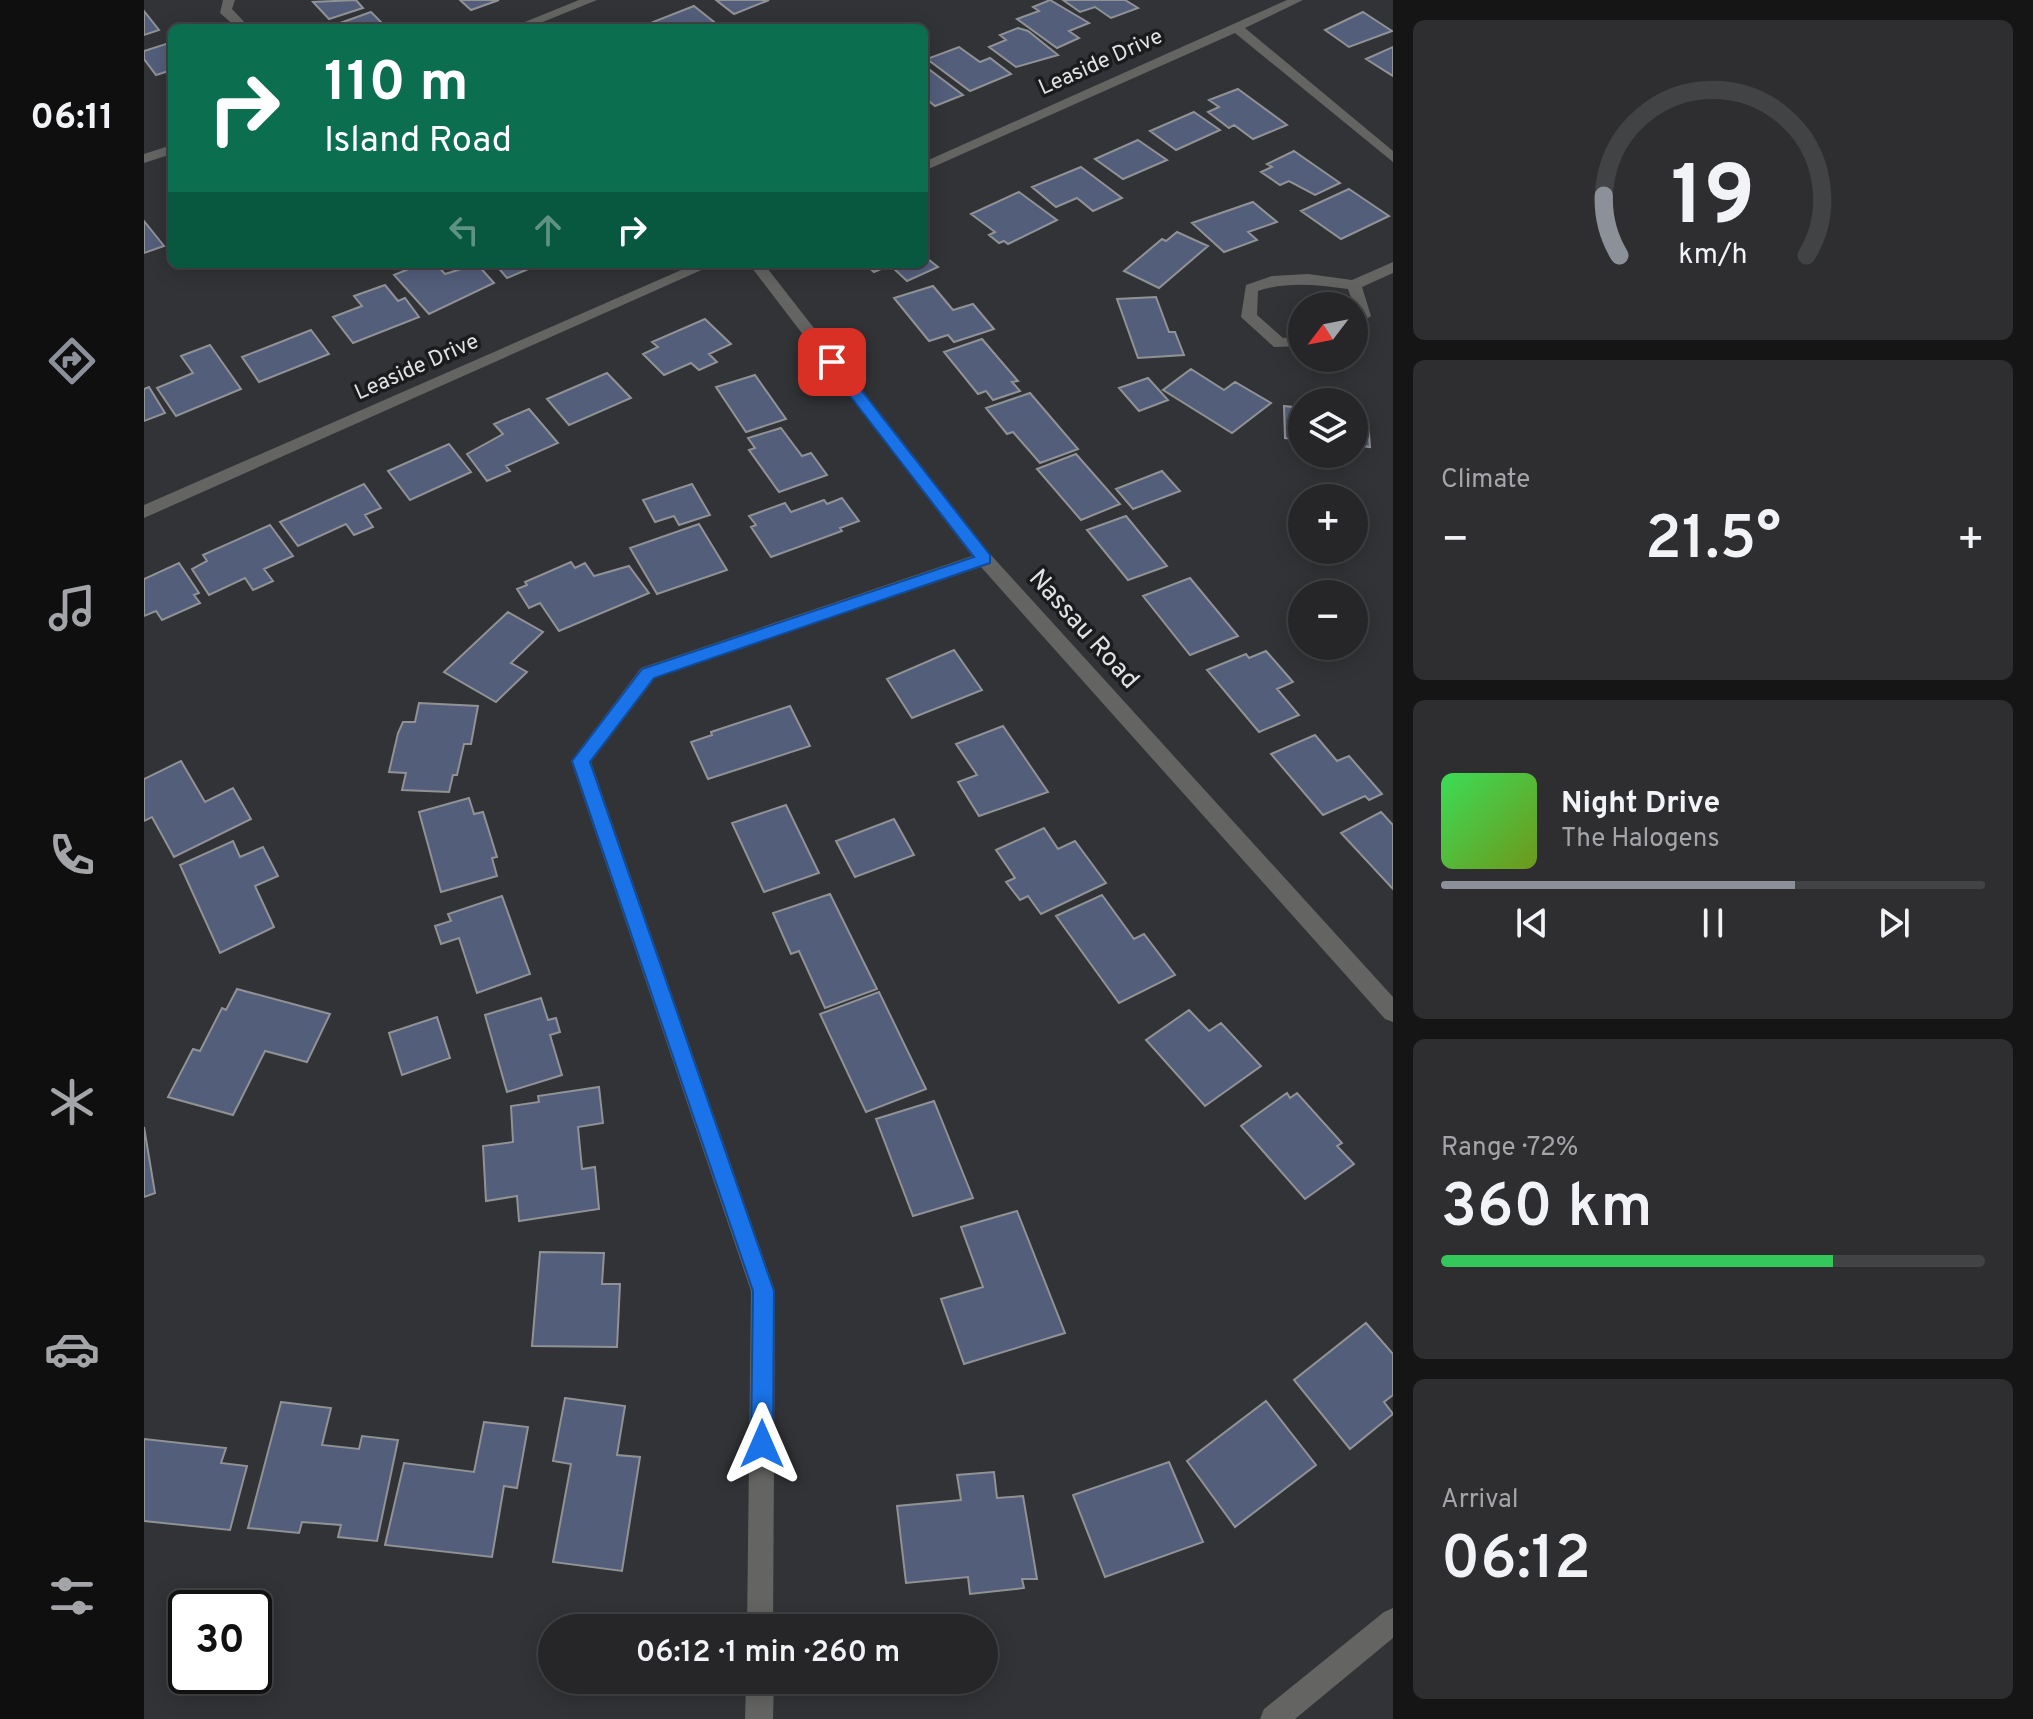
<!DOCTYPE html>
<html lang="en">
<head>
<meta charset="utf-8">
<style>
  :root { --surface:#262628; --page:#2e2e30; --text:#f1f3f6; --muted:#a4a5a8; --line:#424345; --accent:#8c9099 }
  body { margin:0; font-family:Overpass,sans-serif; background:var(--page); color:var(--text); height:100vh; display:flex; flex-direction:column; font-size:30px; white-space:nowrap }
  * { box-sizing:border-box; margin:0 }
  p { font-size:26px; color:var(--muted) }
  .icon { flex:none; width:44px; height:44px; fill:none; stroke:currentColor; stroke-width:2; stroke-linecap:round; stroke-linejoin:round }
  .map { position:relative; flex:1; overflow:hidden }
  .side { display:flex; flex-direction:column; gap:20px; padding:20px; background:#151516; width:640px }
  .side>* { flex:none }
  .hud { position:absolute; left:24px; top:24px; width:760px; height:244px; border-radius:12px; box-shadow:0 4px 20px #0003,0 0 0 2px var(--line); background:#0b6e4f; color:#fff; overflow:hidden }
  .needle { width:52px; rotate:238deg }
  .controls { position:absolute; left:1144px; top:292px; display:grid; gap:16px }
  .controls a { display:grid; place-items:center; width:80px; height:80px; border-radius:50%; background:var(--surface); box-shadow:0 4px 20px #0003,0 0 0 2px var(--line); font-size:40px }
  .speed { position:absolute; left:24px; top:1590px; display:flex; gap:16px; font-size:40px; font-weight:700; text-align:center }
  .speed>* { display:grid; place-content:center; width:104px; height:104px; border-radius:50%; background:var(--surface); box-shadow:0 4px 20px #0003,0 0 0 2px var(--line); line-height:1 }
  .speed .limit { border:4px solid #111; border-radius:12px; background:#fff; color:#111 }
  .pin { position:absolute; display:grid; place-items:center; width:68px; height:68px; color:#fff; margin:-34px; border-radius:16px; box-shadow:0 4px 12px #0006 }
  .me { position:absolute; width:88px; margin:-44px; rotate:0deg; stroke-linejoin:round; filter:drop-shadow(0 0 6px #0008) }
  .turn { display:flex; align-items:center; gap:28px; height:168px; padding:0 24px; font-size:36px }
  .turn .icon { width:104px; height:104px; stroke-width:2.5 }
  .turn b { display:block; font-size:56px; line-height:68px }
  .lanes { display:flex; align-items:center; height:76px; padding:0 24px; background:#0003; justify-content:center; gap:40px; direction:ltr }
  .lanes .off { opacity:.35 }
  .big { font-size:60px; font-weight:600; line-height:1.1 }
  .side .tile { flex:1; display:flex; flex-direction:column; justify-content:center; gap:12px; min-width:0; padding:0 28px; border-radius:12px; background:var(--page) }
  .side .dial { align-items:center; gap:0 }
  .dial svg { height:208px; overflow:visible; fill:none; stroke:var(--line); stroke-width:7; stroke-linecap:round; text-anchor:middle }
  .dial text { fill:var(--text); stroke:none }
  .song { display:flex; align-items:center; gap:24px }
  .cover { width:96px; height:96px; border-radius:12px; background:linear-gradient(135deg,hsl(130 70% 55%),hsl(80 70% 35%)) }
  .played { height:8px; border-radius:4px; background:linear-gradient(90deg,var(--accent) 65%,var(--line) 65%) }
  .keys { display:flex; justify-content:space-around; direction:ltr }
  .heat { display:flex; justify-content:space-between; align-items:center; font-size:44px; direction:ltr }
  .charge { height:12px; border-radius:6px; background:linear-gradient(90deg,#34c759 72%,var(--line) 0) }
  .trip { position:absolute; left:394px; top:1614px; width:460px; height:80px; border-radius:40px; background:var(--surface); box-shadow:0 4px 20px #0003,0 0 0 2px var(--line); font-weight:600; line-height:80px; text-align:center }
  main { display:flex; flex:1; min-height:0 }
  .tab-bar { display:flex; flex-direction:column; width:144px; justify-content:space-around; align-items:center; background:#0f0f10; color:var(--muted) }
  .tab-bar .icon { width:56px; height:56px }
  .tab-bar .selected { color:var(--accent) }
  .tab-bar b { font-size:36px; color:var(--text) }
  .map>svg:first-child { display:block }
  .building { fill:#535e7b; stroke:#909295; stroke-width:2 }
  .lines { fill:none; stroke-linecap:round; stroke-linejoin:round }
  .minor { fill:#646462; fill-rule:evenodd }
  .route { fill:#1a73e8; stroke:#114b97; stroke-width:2 }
  .labels { text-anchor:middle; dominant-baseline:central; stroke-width:7; stroke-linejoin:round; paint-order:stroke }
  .far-street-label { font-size:22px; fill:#e1e2e4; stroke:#1a1b1c }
  .street-label { font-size:26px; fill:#e1e2e4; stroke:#1a1b1c }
</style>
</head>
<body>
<main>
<nav class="tab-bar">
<b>06:11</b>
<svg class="icon selected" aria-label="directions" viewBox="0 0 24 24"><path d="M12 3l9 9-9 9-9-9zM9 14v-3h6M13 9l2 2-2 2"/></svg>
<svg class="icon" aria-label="music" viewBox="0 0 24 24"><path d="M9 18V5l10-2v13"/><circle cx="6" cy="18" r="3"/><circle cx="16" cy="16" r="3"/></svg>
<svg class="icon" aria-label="phone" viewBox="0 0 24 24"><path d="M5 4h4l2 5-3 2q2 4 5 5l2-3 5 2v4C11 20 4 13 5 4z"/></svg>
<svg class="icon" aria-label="climate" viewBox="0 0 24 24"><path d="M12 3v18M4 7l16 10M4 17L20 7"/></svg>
<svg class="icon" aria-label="car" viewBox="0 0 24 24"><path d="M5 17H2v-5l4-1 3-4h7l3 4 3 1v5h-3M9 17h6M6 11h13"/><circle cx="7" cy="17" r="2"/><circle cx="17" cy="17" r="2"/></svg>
<svg class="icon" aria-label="filters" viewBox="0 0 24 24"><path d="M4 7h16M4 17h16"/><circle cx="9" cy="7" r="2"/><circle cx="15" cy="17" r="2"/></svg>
</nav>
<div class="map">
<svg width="1249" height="1719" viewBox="0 0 1249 1719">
  <rect width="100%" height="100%" fill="#323336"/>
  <path class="building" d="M212 0 219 8 185 19 169 2Z
    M316 0H355L327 10Z
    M572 0H625L590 14Z
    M906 0 945 23 925 31 935 38 913 48 873 19 895 11 889 7Z
    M919 0H981L994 8 967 18 951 7 936 12Z
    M550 6 570 22 564 24 569 28H516L509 22Z
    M0 11 15 30 0 35Z
    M227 12 240 25 185 27Z
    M1219 12 1248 31 1205 47 1181 30Z
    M874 28 884 31 914 55 872 67 845 47 862 40 856 35Z
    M28 42V70L12 75 0 59V51Z
    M815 47 836 62 846 58 867 74 826 91 783 59Z
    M1249 47V76L1222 59Z
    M782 67 819 95 791 106 780 97Z
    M1094 89 1143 125 1109 139 1090 125 1085 128 1064 112 1075 107 1065 100Z
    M1050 112 1076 130 1032 150 1006 131Z
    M994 140 1023 160 979 179 951 159Z
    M1150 151 1196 183 1171 195 1145 181 1136 185 1117 172 1128 167 1123 164Z
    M937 167 978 198 949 211 933 198 912 207 888 187Z
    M1205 189 1245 216 1197 239 1157 211Z
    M875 192 913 220 864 244 860 241 855 243 845 235 851 232 827 214Z
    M1109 202 1133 222 1104 232 1113 240 1080 252 1048 223Z
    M0 221 20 246 0 253Z
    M1033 232 1064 246 1015 288 980 271 1018 239 1022 241Z
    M780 256 794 267 763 281 746 265 730 272 721 264H780Z
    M277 264H292L301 274 333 264 350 283 285 314 250 275Z
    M351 264H396L363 278Z
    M241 285 254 301 261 298 275 317 209 343 189 317 218 306 210 296Z
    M789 286 809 310 829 304 850 329 810 342 804 335 785 341 750 298Z
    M1012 297 1025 332H1031L1040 355 994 358 973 299Z
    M561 319 587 344 565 354 573 362 555 370 547 363 520 375 499 354 514 347 508 342Z
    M167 330 185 354 115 382 98 357Z
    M838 339 874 381 868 382 876 391 849 400 842 391 834 394 800 352Z
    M66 345 97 389 32 416 13 388 49 373 37 356Z
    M1047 369 1080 390 1091 382 1127 403 1088 433 1019 390Z
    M463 373 487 398 425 425 403 399Z
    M611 375 642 419 602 432 572 387Z
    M1004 378 1024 400 995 411 975 388Z
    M5 387 21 413 0 421V389Z
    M886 393 934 449 896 463 869 432 863 434 842 408Z
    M1140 406 1158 408V440L1141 438Z
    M385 409 414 443 362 466 366 471 343 481 323 454 359 434 350 424Z
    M1210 419 1224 421 1226 447 1210 445Z
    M637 428 658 456 667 453 683 475 635 492 605 450 611 448 604 438Z
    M305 444 327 472 266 500 244 471Z
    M932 454 976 504 937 520 893 469Z
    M1018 471 1036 491 989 509 972 489Z
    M220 484 237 508 221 515 229 527 210 535 202 524 154 546 136 522Z
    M548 484 566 515 535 525 530 516 511 522 499 500Z
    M698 498 715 521 696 528 698 531 627 557 607 527 612 525 605 516 641 503 647 512 680 500 683 504Z
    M982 516 1023 566 984 580 943 530Z
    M555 524 583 570 513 594 486 548Z
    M126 525 149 556 120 569 129 581 109 590 101 578 65 595 48 569 63 561 59 555Z
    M427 562 431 568 441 563 450 576 485 566 505 593 415 631 396 603 385 608 373 589 383 585 381 582Z
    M35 563 55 593 50 595 56 603 18 620 12 611 0 616V579Z
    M1046 578 1094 636 1046 655 999 596Z
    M364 612 399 632 367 663 383 672 352 702 300 672Z
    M810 650 838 690 768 718 743 679Z
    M1122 651 1149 682 1133 689 1155 715 1115 732 1063 670 1102 654 1105 658Z
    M275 703 334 706 327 744H320L313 775H309L305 792 258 790 262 773 245 772 254 733 259 722H271Z
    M646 706 666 746 564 779 547 742 568 735 567 732Z
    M859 726 904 792 835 816 814 782 833 775 812 744Z
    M1171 735 1193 761 1205 756 1238 794 1225 800 1221 796 1179 815 1127 754Z
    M37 761 61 802 89 788 107 819 30 857 8 817 0 821V779Z
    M325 798 330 814 339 812 353 857 348 858 353 876 297 892 275 812Z
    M642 805 675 873 620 892 588 823Z
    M1237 812 1249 825V889L1197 833Z
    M750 819 770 855 711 877 692 841Z
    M900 828 914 849 931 841 962 883 897 914 884 896 876 900 862 882 871 878 852 850Z
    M89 841 96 857 119 847 134 876 111 886 130 927 76 953 36 865Z
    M686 894 733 989 681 1008 655 951 647 954 629 913Z
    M958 895 990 939 1000 934 1031 975 975 1003 912 916Z
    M358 896 386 974 333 993 315 938 297 944 291 926 307 921 304 914Z
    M93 989 186 1014 163 1062 121 1051 89 1115 24 1097 49 1049 56 1051 78 1008 82 1010Z
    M735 992 782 1089 722 1112 676 1014Z
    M397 998 404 1020 412 1018 416 1032 406 1035 418 1075 363 1092 341 1015Z
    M1045 1010 1065 1031 1077 1023 1117 1066 1061 1106 1002 1040Z
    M293 1017 306 1058 258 1075 245 1033Z
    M455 1087 459 1123 434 1127 438 1169 451 1167 455 1209 375 1221 373 1196 342 1201 339 1146 369 1142 367 1106 395 1102 394 1096Z
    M1143 1093 1146 1098 1153 1093 1198 1143 1193 1146 1210 1164 1161 1199 1097 1126Z
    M790 1101 829 1198 769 1216 732 1119Z
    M0 1127 11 1193 0 1197Z
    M873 1211 921 1333 820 1364 797 1299 839 1287 817 1227Z
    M396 1252 460 1253 458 1284H476L473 1347 388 1346Z
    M1222 1323 1249 1354V1395L1240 1402 1249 1414 1206 1449 1150 1380Z
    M421 1398 481 1406 473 1455 496 1457 478 1571 409 1562 427 1464 409 1461Z
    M1122 1401 1172 1465 1091 1527 1043 1461Z
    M137 1402 187 1408 178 1445 215 1449 218 1436 254 1440 233 1541 194 1537 197 1525 158 1522 155 1533 104 1528Z
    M340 1422 384 1427 373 1488 360 1486 348 1557 241 1545 260 1463 330 1472Z
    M0 1439 82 1448 77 1463 103 1466 86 1530 0 1521Z
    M1025 1462 1059 1542 961 1577 929 1495Z
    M850 1472 853 1498 879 1496 893 1579H878L880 1588 826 1594 824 1577 762 1583 753 1506 817 1500 813 1475Z"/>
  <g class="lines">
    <path class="minor" d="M79 0H91L88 9 106 28H93L76 13Z
      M435 0H453L384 28H366Z
      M1143 0H1159L1101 28 1249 151V162L1091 33 780 171V162Z
      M28 145V154L0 163V154Z
      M1249 262V273L1218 287 1227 316 1210 327V306L1204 289C1173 285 1144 281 1114 291L1113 315 1139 338 1158 336V346L1130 347 1097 317 1102 285 1128 276 1164 274 1208 280Z
      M551 264H571L0 518V505Z
      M605 264H620L846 554 1249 997V1022L1241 1019 837 567 511 678 447 762 631 1291 629 1628H603L607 1291 427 761 497 668 828 556Z
      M1249 1608V1638L1151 1719H1116L1120 1709 1240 1612Z
      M602 1680H630L629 1719H601Z"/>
  </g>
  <path class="route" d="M688 358 693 359 846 555V563L510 678 446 762 630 1291 629 1444 626 1452 618 1455 610 1452 607 1444 609 1291 428 761 498 669 830 557 683 366 681 362Z"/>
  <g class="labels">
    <g class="far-street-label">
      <text transform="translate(957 63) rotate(-24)">Leaside Drive</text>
      <text transform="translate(273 368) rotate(-24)">Leaside Drive</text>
    </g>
    <g class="street-label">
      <text transform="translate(939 630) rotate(48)">Nassau Road</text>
    </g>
  </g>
</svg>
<div class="controls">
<a><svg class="needle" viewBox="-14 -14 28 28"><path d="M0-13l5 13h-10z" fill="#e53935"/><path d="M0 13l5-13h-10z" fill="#a4a5a8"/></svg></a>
<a><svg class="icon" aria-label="layers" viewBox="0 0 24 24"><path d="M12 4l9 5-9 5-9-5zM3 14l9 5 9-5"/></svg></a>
<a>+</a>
<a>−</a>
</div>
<div class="speed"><div class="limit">30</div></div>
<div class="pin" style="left:688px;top:362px;background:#d93025"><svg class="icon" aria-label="arrive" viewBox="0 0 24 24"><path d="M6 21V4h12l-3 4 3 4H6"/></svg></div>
<svg class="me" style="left:618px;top:1444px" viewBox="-20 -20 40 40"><path d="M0-17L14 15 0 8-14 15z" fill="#1a73e8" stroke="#fff" stroke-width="4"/></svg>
<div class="trip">06:12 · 1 min · 260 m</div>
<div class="hud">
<div class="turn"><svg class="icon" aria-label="right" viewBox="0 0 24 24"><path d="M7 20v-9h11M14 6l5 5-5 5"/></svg><div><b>110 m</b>Island Road</div></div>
<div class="lanes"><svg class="icon off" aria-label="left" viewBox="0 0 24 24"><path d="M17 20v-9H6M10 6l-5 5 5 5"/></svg><svg class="icon off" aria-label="ahead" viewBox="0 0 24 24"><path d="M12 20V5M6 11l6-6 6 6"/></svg><svg class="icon" aria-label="right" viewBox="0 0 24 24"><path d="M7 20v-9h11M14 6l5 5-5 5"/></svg></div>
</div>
</div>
<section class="side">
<div class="tile dial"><svg viewBox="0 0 100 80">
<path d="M14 69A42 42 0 1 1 86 69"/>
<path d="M14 69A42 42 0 0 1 8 46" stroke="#8c9099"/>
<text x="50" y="56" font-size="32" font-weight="700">19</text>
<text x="50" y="72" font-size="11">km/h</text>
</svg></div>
<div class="tile"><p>Climate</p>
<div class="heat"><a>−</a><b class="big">21.5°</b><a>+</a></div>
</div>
<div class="tile">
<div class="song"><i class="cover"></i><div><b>Night Drive</b><p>The Halogens</p></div></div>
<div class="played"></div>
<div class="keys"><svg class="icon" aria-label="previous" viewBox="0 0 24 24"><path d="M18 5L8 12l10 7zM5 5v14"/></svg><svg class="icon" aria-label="pause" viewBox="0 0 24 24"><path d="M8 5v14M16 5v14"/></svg><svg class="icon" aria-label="next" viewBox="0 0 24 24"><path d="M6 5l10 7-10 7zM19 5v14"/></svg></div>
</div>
<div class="tile"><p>Range · 72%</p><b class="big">360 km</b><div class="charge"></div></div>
<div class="tile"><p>Arrival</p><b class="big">06:12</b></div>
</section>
</main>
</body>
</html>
